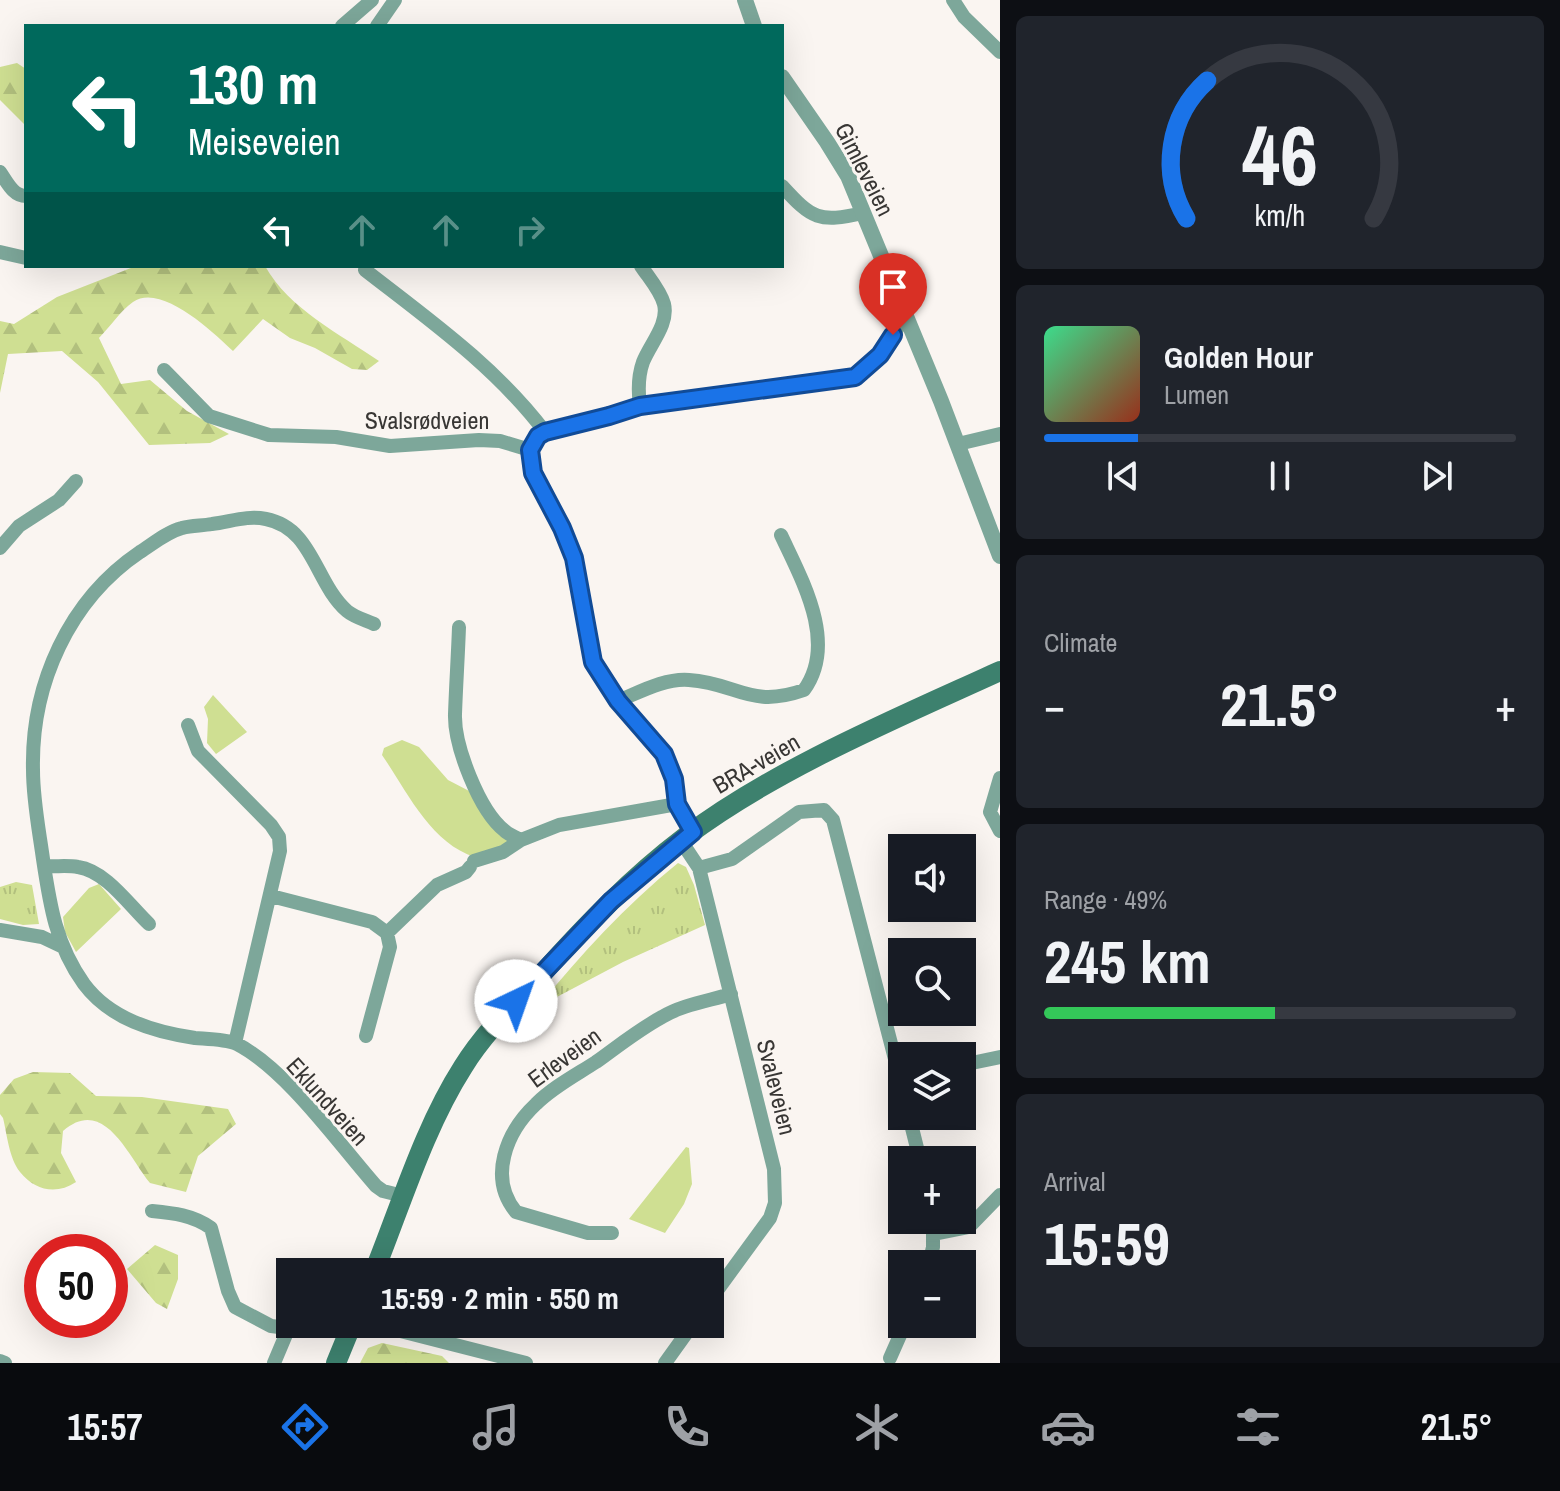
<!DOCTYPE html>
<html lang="en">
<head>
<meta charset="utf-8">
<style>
  :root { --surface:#171b24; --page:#20242c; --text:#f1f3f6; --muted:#9ea1a6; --line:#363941; --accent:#1a73e8 }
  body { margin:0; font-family:"Archivo Narrow",sans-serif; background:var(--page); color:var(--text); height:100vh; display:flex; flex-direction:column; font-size:30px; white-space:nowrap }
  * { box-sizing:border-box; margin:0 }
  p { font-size:26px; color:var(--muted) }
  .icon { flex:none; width:44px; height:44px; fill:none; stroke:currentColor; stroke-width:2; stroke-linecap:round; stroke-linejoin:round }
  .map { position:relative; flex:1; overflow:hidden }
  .drawer { display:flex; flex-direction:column; gap:16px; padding:16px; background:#0d0f14; width:560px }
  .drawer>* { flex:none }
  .banner { position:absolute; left:24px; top:24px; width:760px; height:244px; border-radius:0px; box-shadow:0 8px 32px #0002; background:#00695c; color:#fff; overflow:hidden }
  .fabs { position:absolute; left:888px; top:834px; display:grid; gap:16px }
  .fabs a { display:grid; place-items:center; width:88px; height:88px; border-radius:0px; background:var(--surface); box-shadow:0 8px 32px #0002; font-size:40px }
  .speed { position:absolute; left:24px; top:1234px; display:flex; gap:16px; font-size:40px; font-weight:700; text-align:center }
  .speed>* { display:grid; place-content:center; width:104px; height:104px; border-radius:50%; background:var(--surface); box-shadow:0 8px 32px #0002; line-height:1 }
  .speed .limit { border:12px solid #d22; background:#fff; color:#111 }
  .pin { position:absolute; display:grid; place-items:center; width:68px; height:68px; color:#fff; margin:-82px -34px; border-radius:50% 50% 50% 0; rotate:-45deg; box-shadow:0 0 8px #0007 }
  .pin .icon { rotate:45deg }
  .me { position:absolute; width:88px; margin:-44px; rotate:42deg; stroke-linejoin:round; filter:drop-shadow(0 0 6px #0008) }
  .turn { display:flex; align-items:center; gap:28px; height:168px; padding:0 32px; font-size:36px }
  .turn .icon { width:104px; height:104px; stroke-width:2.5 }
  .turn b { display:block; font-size:56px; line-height:68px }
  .lanes { display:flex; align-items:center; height:76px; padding:0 32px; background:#0003; justify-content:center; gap:40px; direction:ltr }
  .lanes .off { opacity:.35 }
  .big { font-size:60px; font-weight:800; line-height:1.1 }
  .drawer .widget { flex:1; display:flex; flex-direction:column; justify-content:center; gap:12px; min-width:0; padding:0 28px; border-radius:12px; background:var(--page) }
  .drawer .dial { align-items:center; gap:0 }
  .dial svg { height:208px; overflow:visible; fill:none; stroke:var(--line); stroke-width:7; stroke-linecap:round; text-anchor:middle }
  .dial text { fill:var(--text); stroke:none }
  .song { display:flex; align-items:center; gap:24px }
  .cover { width:96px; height:96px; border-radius:12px; background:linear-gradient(135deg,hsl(150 70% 55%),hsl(10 70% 35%)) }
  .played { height:8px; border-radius:4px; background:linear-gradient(90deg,var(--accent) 20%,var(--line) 20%) }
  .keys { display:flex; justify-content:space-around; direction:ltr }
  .heat { display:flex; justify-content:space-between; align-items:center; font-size:44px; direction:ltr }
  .charge { height:12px; border-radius:6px; background:linear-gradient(90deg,#34c759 49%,var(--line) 0) }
  .trip { position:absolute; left:276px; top:1258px; width:448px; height:80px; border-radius:0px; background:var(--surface); box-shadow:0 8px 32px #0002; font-weight:800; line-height:80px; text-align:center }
  .tabs { display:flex; height:128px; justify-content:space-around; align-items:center; background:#090b0e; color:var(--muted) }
  .tabs .icon { width:56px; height:56px }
  .tabs .on { color:var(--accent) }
  .tabs b { font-size:36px; color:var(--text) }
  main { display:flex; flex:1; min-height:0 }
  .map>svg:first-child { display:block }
  .grass { fill:url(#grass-tufts) }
  .forest { fill:url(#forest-firs) }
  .green { fill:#cfdf92 }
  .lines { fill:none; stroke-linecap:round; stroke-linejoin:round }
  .minor { stroke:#7da79a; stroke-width:14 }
  .tertiary { stroke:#7da79a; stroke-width:16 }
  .secondary { stroke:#3d816e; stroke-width:20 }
  .route-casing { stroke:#114b97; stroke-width:20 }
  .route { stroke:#1a73e8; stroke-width:14 }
  .labels { text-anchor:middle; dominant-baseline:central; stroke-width:6; stroke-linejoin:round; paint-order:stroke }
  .street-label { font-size:24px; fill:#383634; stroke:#faf5f1 }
</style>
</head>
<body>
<main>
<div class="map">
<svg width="1000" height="1363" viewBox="0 0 1000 1363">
  <defs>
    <pattern id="grass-tufts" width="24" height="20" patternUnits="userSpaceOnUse" patternTransform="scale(2)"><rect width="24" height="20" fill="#cfdf92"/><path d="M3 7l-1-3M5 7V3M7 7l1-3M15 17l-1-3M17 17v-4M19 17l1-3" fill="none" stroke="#b2c07e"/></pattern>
    <pattern id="forest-firs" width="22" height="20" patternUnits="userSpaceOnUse" patternTransform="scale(2)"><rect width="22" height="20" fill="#cfdf92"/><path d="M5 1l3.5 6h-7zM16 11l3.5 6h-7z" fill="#b2c07e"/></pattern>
  </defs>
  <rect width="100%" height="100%" fill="#faf5f1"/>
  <path class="grass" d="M678 863 686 867 694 885 705 925 623 962 538 1007C581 954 625 906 678 863Z
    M16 882 32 885 39 924 23 925 0 919V887Z"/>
  <path class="forest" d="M17 63 26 69V126L0 100V67Z
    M136 266H265C289 309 340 334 379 361L367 370 352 369 315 348 290 338 263 319 233 351C214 333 161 282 133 302 121 310 110 327 99 338L121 384 150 380 187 411 229 434 210 443 149 445 98 382 62 351 8 354 0 393V321L14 324 57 297Z
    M33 1072 70 1073 96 1096 142 1097 228 1109 236 1124 198 1156 186 1192 150 1183C128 1156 104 1095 63 1131L61 1153 76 1182C57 1195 35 1191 20 1172 9 1158 7 1134 3 1118L0 1114V1095L14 1079Z
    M155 1245 178 1255V1279L167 1309 156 1303 127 1269Z
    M382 1343 442 1356 449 1363H360L368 1348Z"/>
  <path class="green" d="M213 695 247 732 216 754 207 743 208 719 204 707Z
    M402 740 419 747 448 780 473 793 509 840 505 845 475 857C430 843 407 791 382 755L384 748Z
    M99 884 121 909 76 952 65 932 63 917 89 888Z
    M686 1147 689 1148 692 1184 684 1204 665 1233 629 1219Z"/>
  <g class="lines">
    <path class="minor" d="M953 0 964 17 1000 52
      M342 26 372 0
      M377 26 395 0
      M0 172C7 182 13 196 26 196
      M782 186C812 219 819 223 863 213
      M0 252 26 258
      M365 270C428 319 496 367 545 432
      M164 370 209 416 269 435 336 437 390 446 479 440 500 441 530 450 538 436 545 432 609 416 640 406 855 377 880 355 906 315
      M640 406C638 391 638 376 643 362 650 344 669 324 664 304 660 290 649 278 641 266
      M958 444 1000 434
      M530 450 533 473 562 528 574 558 593 662 618 701 664 754 674 779 677 804 693 832
      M0 548 19 526 59 500 76 481
      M374 624C365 620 354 617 347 611 315 583 313 528 266 519 247 515 230 522 212 524 202 526 192 525 182 528 167 532 154 543 140 552 69 600 31 684 33 770 33 800 39 830 43 859 50 906 56 945 84 984 110 1019 154 1032 195 1038 208 1039 225 1039 237 1044 287 1070 338 1143 376 1186L383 1191 403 1196
      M459 627C458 656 456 685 455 714 454 745 479 811 505 831 509 835 516 837 521 840
      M618 701C640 692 665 678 689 680 737 683 750 709 804 690 838 643 802 580 781 535
      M188 725 198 751 271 825 279 837 280 851 235 1043
      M1000 778 990 812 1000 831
      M681 841 699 868 732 859 799 812 824 810 833 820 902 1086
      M474 861 503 852 521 840 559 825 677 804
      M44 866C55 867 67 865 78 867 106 871 129 905 149 924
      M699 868 774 1169 775 1203 770 1218 710 1300
      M271 896 372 922 387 933 390 947 366 1036
      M0 930 42 937 61 946
      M387 933 437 885 466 872 470 867
      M962 1065 1000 1057
      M909 1116 920 1160
      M152 1211C173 1213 193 1215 211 1228L228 1291 235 1307 271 1326 279 1327 292 1324
      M612 1233H588L516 1212C488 1178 506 1132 536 1104 553 1087 576 1075 596 1062 617 1047 638 1030 662 1017 682 1005 708 1001 731 994
      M934 1234 969 1227 1000 1195
      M929 1264 933 1247V1220
      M373 1324 526 1363
      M890 1358 905 1324
      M0 1361 5 1363
      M274 1363 290 1325
      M665 1363 693 1324"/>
    <path class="tertiary" d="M745 0 754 26
      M782 77 827 142 848 176 941 401 1000 556"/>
    <path class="secondary" d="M374 1272C401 1205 424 1128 463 1067 484 1033 514 1004 541 975 585 926 632 877 685 837 775 769 897 718 1000 671
      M336 1363 352 1324"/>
  </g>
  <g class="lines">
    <defs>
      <path id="route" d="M516 1001 611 901 693 832 677 804 674 779 664 754 618 701 593 662 574 558 562 528 533 473 530 450 538 436 545 432 609 416 640 406 855 377 880 355 893 335"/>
    </defs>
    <use href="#route" class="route-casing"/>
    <use href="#route" class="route"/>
  </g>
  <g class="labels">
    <g class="street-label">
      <text transform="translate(865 169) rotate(63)">Gimleveien</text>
      <text x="427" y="420">Svalsrødveien</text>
      <text transform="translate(756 763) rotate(-30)">BRA-veien</text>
      <text transform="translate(564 1057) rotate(-36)">Erleveien</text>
      <text transform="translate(777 1087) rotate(76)">Svaleveien</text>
      <text transform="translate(328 1101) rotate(48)">Eklundveien</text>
    </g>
  </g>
</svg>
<div class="fabs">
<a><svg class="icon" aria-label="sound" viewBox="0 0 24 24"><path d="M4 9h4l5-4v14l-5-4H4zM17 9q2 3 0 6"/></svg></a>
<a><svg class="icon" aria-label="search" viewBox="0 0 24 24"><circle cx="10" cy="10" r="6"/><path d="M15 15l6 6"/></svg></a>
<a><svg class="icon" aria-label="layers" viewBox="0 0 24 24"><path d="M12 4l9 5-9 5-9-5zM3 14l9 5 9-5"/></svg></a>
<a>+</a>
<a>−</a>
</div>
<div class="speed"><div class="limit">50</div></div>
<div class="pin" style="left:893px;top:335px;background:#d93025"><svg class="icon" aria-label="arrive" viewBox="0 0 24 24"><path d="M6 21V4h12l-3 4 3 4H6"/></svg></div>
<svg class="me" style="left:516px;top:1001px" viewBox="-20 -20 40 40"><circle r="19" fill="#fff"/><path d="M0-13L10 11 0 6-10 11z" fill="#1a73e8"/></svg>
<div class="trip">15:59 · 2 min · 550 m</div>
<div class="banner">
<div class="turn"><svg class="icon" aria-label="left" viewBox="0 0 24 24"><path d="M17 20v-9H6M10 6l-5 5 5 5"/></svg><div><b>130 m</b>Meiseveien</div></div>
<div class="lanes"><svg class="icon" aria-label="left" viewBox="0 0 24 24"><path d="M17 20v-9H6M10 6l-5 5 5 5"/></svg><svg class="icon off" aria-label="ahead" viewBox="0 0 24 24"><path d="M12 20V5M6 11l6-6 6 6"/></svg><svg class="icon off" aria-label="ahead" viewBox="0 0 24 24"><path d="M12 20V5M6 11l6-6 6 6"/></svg><svg class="icon off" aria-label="right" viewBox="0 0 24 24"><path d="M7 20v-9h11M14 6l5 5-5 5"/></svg></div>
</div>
</div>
<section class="drawer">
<div class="widget dial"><svg viewBox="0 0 100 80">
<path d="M14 69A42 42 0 1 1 86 69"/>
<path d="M14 69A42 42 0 0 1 22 16" stroke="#1a73e8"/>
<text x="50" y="56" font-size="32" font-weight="700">46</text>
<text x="50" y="72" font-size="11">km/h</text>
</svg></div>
<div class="widget">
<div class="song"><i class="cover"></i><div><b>Golden Hour</b><p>Lumen</p></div></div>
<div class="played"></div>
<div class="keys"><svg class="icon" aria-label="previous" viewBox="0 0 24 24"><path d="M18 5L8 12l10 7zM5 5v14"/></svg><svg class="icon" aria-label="pause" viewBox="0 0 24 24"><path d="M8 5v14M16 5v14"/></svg><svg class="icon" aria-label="next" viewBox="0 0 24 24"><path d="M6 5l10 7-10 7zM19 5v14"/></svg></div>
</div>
<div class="widget"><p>Climate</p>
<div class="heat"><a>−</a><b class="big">21.5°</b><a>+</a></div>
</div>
<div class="widget"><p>Range · 49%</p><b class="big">245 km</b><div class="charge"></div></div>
<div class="widget"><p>Arrival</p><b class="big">15:59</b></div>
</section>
</main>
<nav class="tabs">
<b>15:57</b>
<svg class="icon on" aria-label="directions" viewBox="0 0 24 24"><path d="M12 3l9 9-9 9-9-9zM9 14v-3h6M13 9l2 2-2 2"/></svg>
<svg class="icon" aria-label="music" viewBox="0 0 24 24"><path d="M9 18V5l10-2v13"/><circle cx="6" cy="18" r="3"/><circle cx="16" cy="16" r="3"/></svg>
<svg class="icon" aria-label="phone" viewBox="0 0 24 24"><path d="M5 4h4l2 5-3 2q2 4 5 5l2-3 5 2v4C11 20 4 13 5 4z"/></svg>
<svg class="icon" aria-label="climate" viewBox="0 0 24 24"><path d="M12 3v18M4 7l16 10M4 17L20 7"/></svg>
<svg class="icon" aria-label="car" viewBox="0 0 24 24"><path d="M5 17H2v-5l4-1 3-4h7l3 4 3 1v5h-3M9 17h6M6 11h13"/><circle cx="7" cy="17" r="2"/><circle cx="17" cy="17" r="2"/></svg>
<svg class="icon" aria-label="filters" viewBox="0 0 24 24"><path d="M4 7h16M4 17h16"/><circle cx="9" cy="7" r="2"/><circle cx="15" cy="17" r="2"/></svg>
<b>21.5°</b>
</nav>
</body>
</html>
